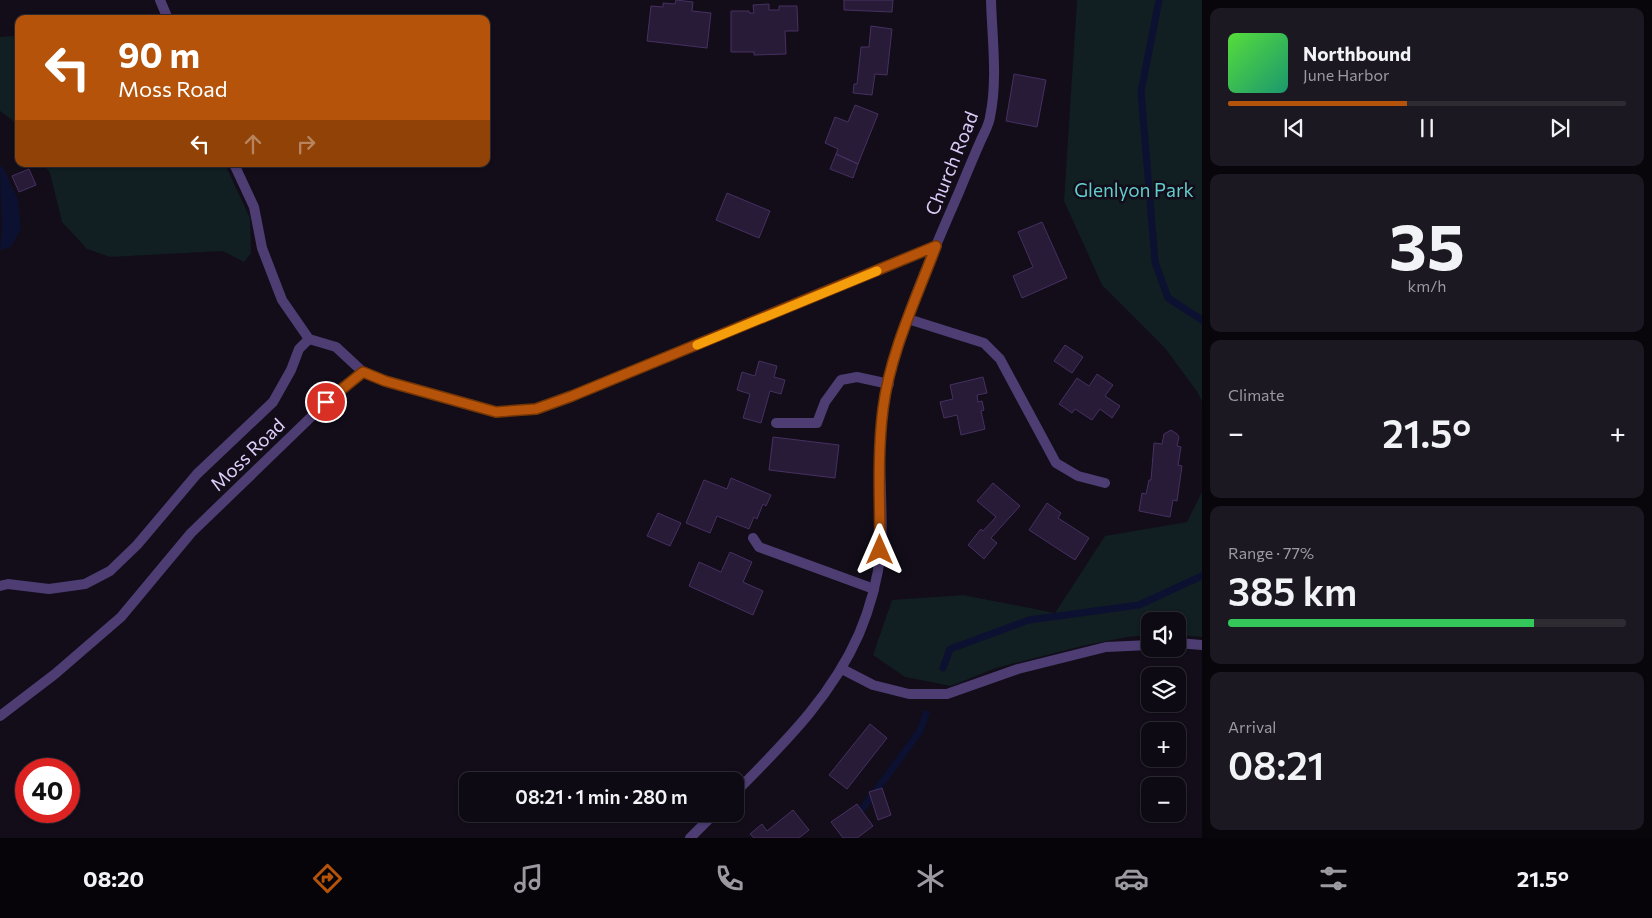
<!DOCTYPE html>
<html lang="en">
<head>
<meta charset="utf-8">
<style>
  :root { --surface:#0e0a13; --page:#1c1821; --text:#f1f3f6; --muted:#9b9aa0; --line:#2e2b33; --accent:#b45309 }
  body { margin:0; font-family:Commissioner,sans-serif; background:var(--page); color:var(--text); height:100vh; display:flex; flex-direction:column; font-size:19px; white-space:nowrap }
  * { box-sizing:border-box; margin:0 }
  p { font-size:16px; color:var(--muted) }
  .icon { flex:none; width:28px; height:28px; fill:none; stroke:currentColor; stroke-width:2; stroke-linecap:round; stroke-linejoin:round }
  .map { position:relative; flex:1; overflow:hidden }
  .drawer { display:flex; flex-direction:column; gap:8px; padding:8px; background:#08060a; width:450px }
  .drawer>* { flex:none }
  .banner { position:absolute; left:15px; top:15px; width:475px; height:152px; border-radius:10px; box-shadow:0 1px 4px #0004,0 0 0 1px var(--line); background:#b45309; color:#fff; overflow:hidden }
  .buttons { position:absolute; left:1141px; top:612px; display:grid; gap:10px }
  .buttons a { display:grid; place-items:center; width:45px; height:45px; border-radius:10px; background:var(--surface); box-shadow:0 1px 4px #0004,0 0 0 1px var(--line); font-size:25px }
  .speed { position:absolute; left:15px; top:758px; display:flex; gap:10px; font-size:25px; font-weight:700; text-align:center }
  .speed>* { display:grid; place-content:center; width:65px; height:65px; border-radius:50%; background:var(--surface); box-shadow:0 1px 4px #0004,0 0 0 1px var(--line); line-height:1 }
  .speed .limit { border:8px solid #d22; background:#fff; color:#111 }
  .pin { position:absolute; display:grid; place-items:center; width:42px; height:42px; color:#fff; margin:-21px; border:2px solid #fff; border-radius:50%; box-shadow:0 1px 5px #0007 }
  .me { position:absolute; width:55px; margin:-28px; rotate:0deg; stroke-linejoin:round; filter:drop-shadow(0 0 4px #0008) }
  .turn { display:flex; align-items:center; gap:18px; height:105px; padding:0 20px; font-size:22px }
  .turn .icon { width:65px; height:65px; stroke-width:2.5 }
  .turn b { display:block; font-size:35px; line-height:42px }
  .lanes { display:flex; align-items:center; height:48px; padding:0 20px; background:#0003; justify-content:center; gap:25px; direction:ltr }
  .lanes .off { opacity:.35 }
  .big { font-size:38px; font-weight:600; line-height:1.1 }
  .drawer .widget { flex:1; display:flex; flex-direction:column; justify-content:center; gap:8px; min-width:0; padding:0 18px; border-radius:10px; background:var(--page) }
  .drawer .dial { align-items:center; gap:0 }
  .dial b { font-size:65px; line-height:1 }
  .song { display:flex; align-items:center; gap:15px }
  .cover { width:60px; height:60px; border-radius:8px; background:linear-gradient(135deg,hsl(110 70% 55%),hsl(160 70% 35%)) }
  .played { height:5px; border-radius:2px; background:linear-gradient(90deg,var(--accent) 45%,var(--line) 45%) }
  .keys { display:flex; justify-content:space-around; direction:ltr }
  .heat { display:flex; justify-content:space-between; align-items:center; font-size:28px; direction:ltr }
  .charge { height:8px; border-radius:4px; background:linear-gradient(90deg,#34c759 77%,var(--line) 0) }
  .trip { position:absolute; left:459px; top:772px; width:285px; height:50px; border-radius:10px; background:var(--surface); box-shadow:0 1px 4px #0004,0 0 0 1px var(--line); font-weight:600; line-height:50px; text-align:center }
  .tabs { display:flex; height:80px; justify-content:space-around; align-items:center; background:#060408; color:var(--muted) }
  .tabs .icon { width:35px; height:35px }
  .tabs .current { color:var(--accent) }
  .tabs b { font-size:22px; color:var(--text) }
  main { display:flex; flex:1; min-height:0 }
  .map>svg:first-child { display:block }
  .green { fill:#111e22 }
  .water { fill:#0d1131 }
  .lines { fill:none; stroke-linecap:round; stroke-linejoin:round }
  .stream { stroke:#0d1131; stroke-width:7 }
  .building { fill:#281b38; stroke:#463061 }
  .service { stroke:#4d3d73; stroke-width:10 }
  .minor { stroke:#4d3d73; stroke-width:10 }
  .tertiary { stroke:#4d3d73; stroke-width:10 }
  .route-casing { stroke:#753606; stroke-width:12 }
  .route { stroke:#b45309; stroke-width:9 }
  .slow { stroke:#f59e0b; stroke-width:9 }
  .labels { text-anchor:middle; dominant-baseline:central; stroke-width:5; stroke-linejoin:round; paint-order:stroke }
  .street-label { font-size:19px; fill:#dcccf8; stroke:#120d19 }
  .park-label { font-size:19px; fill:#62cdce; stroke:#120d19 }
</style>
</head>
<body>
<main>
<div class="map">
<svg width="1202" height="838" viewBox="0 0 1202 838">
  <rect width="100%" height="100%" fill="#120d19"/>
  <path class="green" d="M1077 0H1202V402L1198 393 1165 348 1102 285 1064 201Z
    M19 34V129L12 120 0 111V37L13 36Z
    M43 164H225L250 218 251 253 244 262 223 251 110 257 87 249 62 222 50 173Z
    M1202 492V637L1178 635V621H1150V635L1127 637 1082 646 996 668 951 686 905 677 873 655 892 600 963 595 1055 613 1105 536 1187 522Z"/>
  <path class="water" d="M0 166 3 167 18 200 21 229 11 247 0 250 2 230Z"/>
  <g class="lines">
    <path class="stream" d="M1159 0 1141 92 1155 262 1168 298 1202 320
      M943 668 950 649 1029 620 1139 605 1202 576
      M857 816 920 731 926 714"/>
  </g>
  <path class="building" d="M676 0 693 2 692 11 711 13 707 48 647 41 651 6 663 7V3L675 4Z
    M844 0H893L892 12 844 10Z
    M769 4V10H779V6H797L798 31H785L786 54 754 55V52H731V11H749V13H754L753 5Z
    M871 26 892 29 887 75 875 74 872 95 853 93 854 84H857L861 47H869Z
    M1014 74 1046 80 1037 127 1006 121Z
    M855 105 878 114 858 164 836 154 838 149 825 143 835 117 848 122Z
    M836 154 858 164 853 178 830 169Z
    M29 169 36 185 19 192 12 176Z
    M727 193 770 211 759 238 716 220Z
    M1042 222 1067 278 1022 298 1013 276 1033 267 1018 232Z
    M1065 345 1083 357 1072 373 1054 361Z
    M759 361 777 366 774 377 785 380 781 394 770 391 761 423 743 418 750 394 737 390 742 372 755 376Z
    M1097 374 1113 385 1105 396 1120 406 1112 418 1100 409 1092 420 1075 409 1072 413 1059 404 1077 378 1089 386Z
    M983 377 987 393 977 395 978 402 982 401 984 410 981 411 985 429 961 435 957 415 944 418 940 402 953 399 950 385Z
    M1171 430 1177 434 1179 437 1177 446 1181 447 1178 465 1182 466 1177 501 1173 500 1170 517 1139 511 1142 493 1146 494 1149 480H1151L1154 443 1162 444 1164 434Z
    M773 437 839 445 835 478 769 470Z
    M731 478 771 495 766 506 763 504 757 519 754 517 749 529 717 516 710 533 686 523 704 480 727 489Z
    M993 483 1020 506 991 538 997 543 984 559 968 545 981 529 983 531 996 517 977 501Z
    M1047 503 1061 513 1058 518 1089 538 1075 560 1029 530Z
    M658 513 681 523 670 546 647 536Z
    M730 552 752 562 743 582 763 591 753 615 689 586 699 562 721 572Z
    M870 724 887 738 847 789 829 775Z
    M882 788 891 815 878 820 869 792Z
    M857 804 873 826 857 838H843L831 822Z
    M793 810 809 830 799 838H754L750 834 762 824 767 831Z"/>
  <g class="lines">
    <path class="service" d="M160 0 168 19
      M234 164 254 207 262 248 282 300 309 339
      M776 423H817L825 402 841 380 857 377 889 384
      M753 538 759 547 874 589
      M0 586 8 584 49 589 85 584 110 571 137 545 197 474 273 402 291 370 299 349 309 339 336 347 363 372
      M1178 643 1202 645
      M842 669 873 685 909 694H947L1018 669 1106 647 1150 645
      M0 716 55 674 121 617 191 533 339 390 363 372 385 381 496 412 536 409 572 396 936 246"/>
    <path class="minor" d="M908 319 984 343 1000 359 1056 463 1078 476 1105 483"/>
    <path class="tertiary" d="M735 793C783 744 831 698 859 634 870 608 878 578 881 550 884 503 876 455 883 408 894 338 931 257 959 192 966 175 973 158 981 140 984 133 989 125 990 117 998 79 992 38 991 0
      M690 838 714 814"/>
  </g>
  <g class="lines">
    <defs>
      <path id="route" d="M326 402 363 372 385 381 496 412 536 409 572 396 936 246C916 299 890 353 883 409 877 456 880 503 880 550"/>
    </defs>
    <use href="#route" class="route-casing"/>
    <use href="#route" class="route"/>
    <path class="slow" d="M697 345 877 271"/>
  </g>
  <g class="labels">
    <g class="street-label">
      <text transform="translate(951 163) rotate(-68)">Church Road</text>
      <text transform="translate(247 454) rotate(-44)">Moss Road</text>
    </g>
    <g class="park-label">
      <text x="1134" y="189">Glenlyon Park</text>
    </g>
  </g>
</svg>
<div class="buttons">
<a><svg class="icon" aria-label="sound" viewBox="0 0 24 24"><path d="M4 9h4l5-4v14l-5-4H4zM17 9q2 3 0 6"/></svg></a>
<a><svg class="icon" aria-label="layers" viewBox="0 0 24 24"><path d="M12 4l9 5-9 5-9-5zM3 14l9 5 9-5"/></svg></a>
<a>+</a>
<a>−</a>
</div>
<div class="speed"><div class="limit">40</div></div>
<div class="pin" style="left:326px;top:402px;background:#d93025"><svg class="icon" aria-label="arrive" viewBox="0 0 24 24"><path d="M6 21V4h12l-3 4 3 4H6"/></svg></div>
<svg class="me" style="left:880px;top:550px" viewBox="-20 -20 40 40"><path d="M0-17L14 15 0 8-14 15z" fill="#b45309" stroke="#fff" stroke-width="4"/></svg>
<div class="trip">08:21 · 1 min · 280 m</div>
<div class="banner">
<div class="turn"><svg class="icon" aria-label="left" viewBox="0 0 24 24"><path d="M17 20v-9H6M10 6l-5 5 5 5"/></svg><div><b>90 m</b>Moss Road</div></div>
<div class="lanes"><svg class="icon" aria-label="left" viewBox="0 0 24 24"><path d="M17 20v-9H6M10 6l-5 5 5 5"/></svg><svg class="icon off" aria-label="ahead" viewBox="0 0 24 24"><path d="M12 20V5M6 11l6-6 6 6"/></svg><svg class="icon off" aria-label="right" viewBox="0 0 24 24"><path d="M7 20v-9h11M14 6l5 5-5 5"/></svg></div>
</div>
</div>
<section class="drawer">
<div class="widget">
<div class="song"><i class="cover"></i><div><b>Northbound</b><p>June Harbor</p></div></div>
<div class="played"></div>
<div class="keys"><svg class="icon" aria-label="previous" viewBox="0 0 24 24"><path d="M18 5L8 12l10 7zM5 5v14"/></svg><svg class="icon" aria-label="pause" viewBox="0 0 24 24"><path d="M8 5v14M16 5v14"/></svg><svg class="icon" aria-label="next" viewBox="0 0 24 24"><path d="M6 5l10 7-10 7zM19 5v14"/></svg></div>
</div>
<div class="widget dial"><b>35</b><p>km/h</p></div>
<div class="widget"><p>Climate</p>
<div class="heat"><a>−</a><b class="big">21.5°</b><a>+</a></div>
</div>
<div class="widget"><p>Range · 77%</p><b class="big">385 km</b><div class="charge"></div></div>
<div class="widget"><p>Arrival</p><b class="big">08:21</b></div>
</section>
</main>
<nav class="tabs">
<b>08:20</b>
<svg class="icon current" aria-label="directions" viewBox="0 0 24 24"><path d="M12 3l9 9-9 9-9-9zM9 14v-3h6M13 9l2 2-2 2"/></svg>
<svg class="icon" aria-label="music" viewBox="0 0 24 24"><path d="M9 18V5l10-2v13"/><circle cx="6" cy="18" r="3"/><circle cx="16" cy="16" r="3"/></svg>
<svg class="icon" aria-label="phone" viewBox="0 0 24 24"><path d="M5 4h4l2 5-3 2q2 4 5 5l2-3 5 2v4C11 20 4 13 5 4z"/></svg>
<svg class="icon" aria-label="climate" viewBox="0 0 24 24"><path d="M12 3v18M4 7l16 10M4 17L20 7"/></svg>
<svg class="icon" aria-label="car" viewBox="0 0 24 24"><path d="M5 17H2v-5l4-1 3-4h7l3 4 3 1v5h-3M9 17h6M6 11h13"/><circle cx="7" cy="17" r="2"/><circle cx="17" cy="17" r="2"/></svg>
<svg class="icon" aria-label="filters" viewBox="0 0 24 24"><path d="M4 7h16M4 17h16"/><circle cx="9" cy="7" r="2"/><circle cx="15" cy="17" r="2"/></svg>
<b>21.5°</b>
</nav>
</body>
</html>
